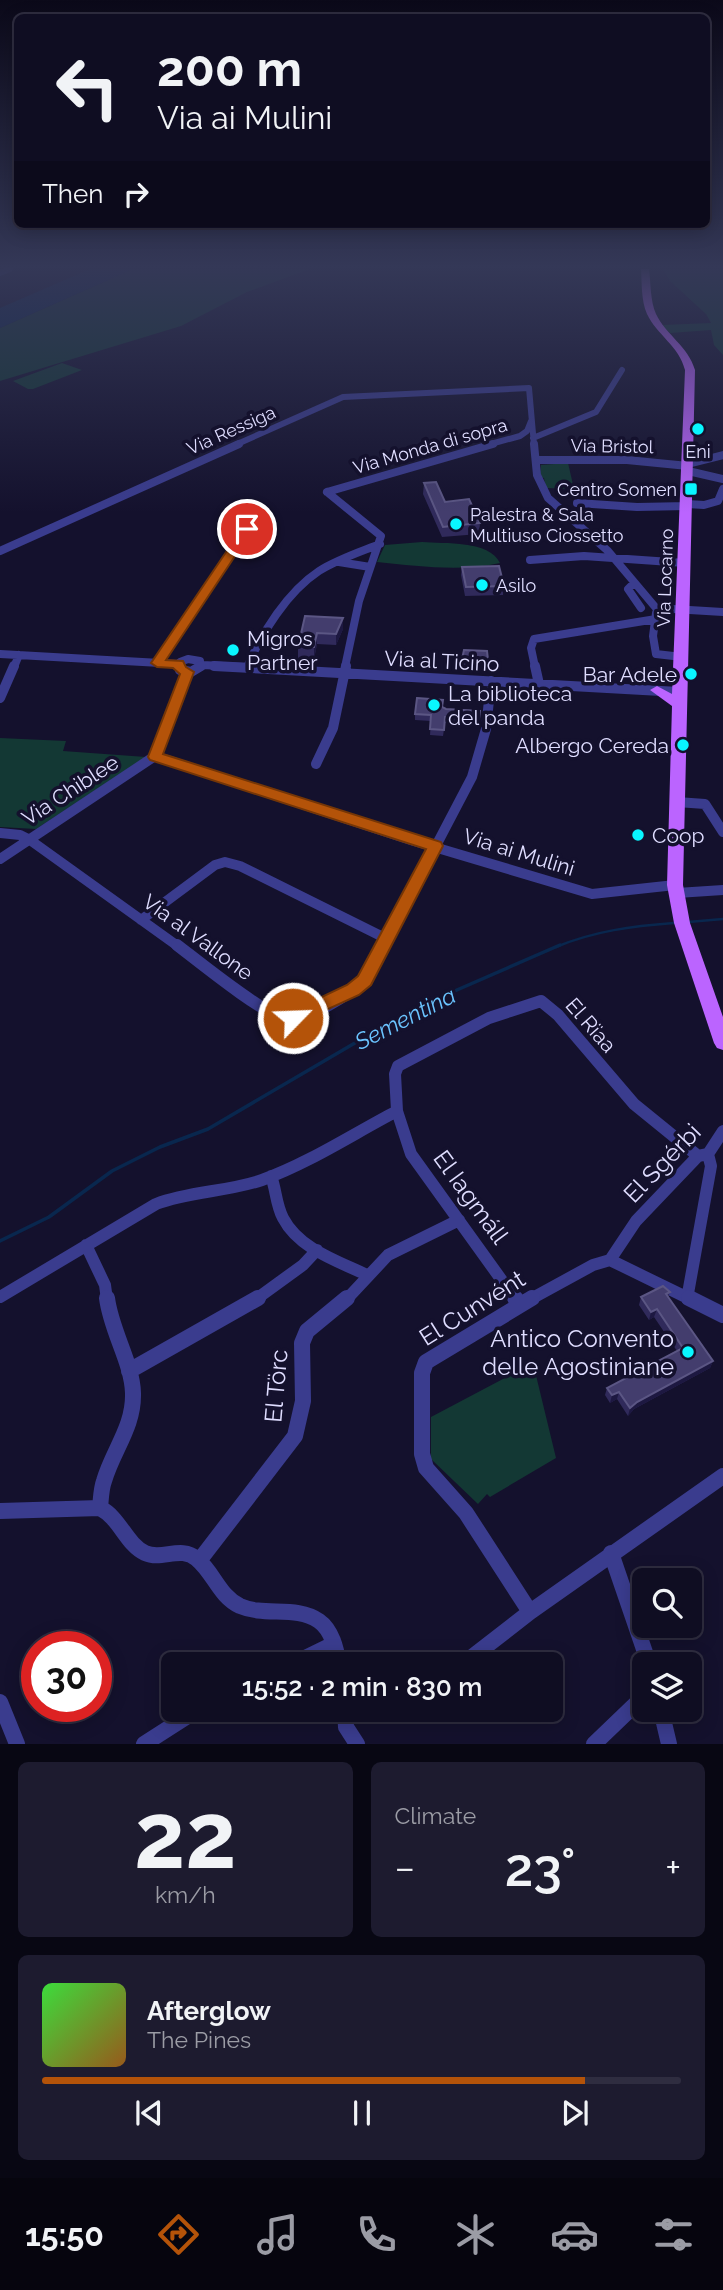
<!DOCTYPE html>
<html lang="en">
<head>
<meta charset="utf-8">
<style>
  :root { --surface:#0f0d22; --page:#1d1b2f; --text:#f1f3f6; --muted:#9b9ca5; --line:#2f2d40; --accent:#b45309 }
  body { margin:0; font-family:Raleway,sans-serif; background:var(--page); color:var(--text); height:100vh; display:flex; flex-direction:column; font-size:26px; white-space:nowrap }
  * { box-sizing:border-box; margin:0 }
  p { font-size:23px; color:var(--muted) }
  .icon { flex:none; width:38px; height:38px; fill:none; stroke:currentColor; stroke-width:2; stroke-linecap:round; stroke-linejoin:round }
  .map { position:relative; height:1744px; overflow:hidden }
  .side { display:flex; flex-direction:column; gap:18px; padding:18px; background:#080713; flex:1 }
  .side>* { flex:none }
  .hud { position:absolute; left:14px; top:14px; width:696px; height:214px; border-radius:10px; box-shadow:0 4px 18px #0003,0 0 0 2px var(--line); background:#0f0d22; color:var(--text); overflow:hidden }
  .fabs { position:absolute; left:632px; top:1568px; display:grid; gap:14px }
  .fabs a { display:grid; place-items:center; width:70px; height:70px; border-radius:10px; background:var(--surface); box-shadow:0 4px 18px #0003,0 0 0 2px var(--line); font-size:35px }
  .speed { position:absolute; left:21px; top:1631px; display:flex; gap:14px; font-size:35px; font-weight:700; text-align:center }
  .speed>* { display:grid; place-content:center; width:91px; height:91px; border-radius:50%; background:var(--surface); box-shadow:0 4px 18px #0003,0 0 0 2px var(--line); line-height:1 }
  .speed .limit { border:10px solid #d22; background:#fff; color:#111 }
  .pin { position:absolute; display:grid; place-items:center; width:60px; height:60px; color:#fff; margin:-30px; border:4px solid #fff; border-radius:50%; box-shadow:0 2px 7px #0007 }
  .me { position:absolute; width:77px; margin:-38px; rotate:66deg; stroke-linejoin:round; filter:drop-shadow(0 0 5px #0008) }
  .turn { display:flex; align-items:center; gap:24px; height:147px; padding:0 28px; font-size:32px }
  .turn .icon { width:91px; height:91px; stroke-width:2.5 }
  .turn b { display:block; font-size:49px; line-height:60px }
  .then { display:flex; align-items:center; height:66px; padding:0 28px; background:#0003; gap:14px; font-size:26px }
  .big { font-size:52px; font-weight:600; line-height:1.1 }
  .side .card { flex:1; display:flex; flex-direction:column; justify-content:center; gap:10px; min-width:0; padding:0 24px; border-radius:10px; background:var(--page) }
  .side .dial { align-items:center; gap:0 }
  .dial b { font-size:91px; line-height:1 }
  .song { display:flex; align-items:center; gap:21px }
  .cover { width:84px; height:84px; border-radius:10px; background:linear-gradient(135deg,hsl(120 70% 55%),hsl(30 70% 35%)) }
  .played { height:7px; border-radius:4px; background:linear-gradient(90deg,var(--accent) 85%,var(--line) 85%) }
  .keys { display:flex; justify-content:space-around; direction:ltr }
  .heat { display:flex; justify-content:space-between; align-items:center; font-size:38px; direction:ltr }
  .side .tiles { flex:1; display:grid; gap:18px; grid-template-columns:1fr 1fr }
  .card:last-child { grid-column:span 2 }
  .trip { position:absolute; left:161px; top:1652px; width:402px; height:70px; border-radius:10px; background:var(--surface); box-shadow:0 4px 18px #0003,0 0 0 2px var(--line); font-weight:600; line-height:70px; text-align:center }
  .tab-bar { display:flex; height:112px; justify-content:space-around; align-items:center; background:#06050e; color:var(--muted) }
  .tab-bar .icon { width:49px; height:49px }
  .tab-bar .current { color:var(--accent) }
  .tab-bar b { font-size:32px; color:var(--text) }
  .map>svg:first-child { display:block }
  .green { fill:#133834 }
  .water { fill:#09274e }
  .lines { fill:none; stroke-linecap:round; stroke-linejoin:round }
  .stream-far1 { stroke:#09274e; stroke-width:2.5 }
  .stream { stroke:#09274e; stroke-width:3.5 }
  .minor-far4 { stroke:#3a3c8e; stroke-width:6 }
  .minor-far3 { stroke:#3a3c8e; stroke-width:8 }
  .minor-far2 { stroke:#3a3c8e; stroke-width:10 }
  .minor-far1 { stroke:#3a3c8e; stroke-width:12 }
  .minor { stroke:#3a3c8e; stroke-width:16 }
  .primary { fill:#bb64ff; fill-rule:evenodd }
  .wall { fill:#302a5b }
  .shaded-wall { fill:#1d1841 }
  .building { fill:#433d6d; stroke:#5b5684; stroke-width:2 }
  .route { fill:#b45309; stroke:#753606; stroke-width:2 }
  .poi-dot { fill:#09f6ff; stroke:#14112d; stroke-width:2.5 }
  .labels { text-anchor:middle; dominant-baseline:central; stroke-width:7; stroke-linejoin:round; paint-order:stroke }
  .far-street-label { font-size:18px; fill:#dfddff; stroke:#14112d }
  .far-poi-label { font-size:18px; fill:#dfddff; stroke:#14112d; text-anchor:start }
  .poi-label { font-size:21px; fill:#dfddff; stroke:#14112d; text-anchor:start }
  .street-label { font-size:21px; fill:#dfddff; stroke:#14112d }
  .water-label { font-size:23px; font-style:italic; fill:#6bc4ff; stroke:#14112d }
  .near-street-label { font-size:24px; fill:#dfddff; stroke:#14112d }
  .near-poi-label { font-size:24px; fill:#dfddff; stroke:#14112d; text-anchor:end }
</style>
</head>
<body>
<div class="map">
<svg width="723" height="1744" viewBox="0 0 723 1744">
  <rect width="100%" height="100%" fill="#14112d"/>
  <path class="green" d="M133 269H310L247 292 181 326 0 381V328Z
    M663 269H723V355L714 345 711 330 670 333 662 325 711 323 706 314 670 281Z
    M62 363 82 370 33 389H28L13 381Z
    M568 463 574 489 546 488 544 478 540 477 541 465Z
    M422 542C445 544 489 540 500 563 460 572 418 566 377 562L385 545Z
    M0 738 66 741 63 751 146 757 36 829 0 827Z
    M533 1363 556 1458 490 1497 487 1494 478 1504 431 1459V1417Z"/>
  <path class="water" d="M90 269H133L0 328V308Z"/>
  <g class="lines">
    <path class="stream-far1" d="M688 922 723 919
      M556 947C594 931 633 926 674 923"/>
    <path class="stream" d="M0 1241 49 1217 112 1171 160 1147 208 1129 372 1033 450 993 560 945"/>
    <path class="minor-far4" d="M0 273 10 269
      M533 438 596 412 622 370
      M235 445 343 397 529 388 534 445
      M487 445 520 436 527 431 531 421"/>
    <path class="minor-far3" d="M534 444 537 475 548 498 608 551 656 608 723 612
      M536 460H627L688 466
      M688 464 723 455
      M688 471 723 479
      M327 492 493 444
      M327 492 381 536 359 601 345 667
      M577 503 637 507 687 506
      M687 504 704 505 718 501 723 489
      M0 551 239 444
      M530 560 584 556 685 563
      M339 562 370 567
      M634 583 628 589 641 608
      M656 613 653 636 656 654 682 657
      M0 654 178 664
      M157 663 247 529
      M202 665 245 667
      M14 667 19 655
      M180 667V662L188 659 200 661V667
      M247 667C262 633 287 592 319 571 338 559 360 552 380 544
      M535 667 531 648 534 639 656 619"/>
    <path class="minor-far2" d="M180 666V670L191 672 201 666
      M214 666 679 692
      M535 666 539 684
      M0 698 14 666
      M155 756 414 841 592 894 675 885
      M316 764 333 728 346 666
      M677 802 705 804 723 832
      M0 833 20 835 30 840 179 947
      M0 859 155 756 188 672
      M677 893 723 890
      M141 920 215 865 225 862 240 866 387 939
      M383 947 472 777 486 729 491 681"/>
    <path class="minor-far1" d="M177 945C198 961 263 1014 284 1018 305 1023 352 993 365 979 374 970 378 956 384 945
      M271 1176C276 1189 276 1205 283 1218 299 1249 338 1261 367 1275
      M86 1245 105 1285 107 1300
      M610 1260 636 1221 698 1156 708 1154 723 1131
      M0 1297 156 1204C190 1191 227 1192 262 1180 309 1163 353 1134 397 1111
      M687 1299 711 1166 708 1154
      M255 1300 303 1265 317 1250
      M346 1300 388 1255 459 1220
      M516 1300 411 1154 397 1111 395 1074 398 1066 489 1018 541 1001 558 1015 634 1104 698 1156
      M529 1300 593 1265 610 1260 692 1300"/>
    <path class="minor" d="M515 1298 520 1305
      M689 1298 723 1315
      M129 1371 258 1298
      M100 1508C101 1499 101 1489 104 1481 113 1450 134 1427 133 1393 132 1362 111 1331 107 1298
      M0 1511 100 1508C120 1518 126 1544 145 1553 162 1561 181 1545 197 1559 214 1573 219 1596 240 1606 265 1617 296 1605 319 1621 332 1630 336 1649 339 1664
      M611 1553 649 1664
      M199 1561 295 1436 303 1401 302 1343 307 1331 347 1298
      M530 1612 466 1513 426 1468 422 1454V1373L426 1362 532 1298
      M293 1664 334 1644
      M463 1664 530 1612 723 1476
      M0 1702 17 1744
      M345 1710 346 1727 357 1744
      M661 1710 669 1744
      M144 1744 197 1710
      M594 1744 644 1696"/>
    <path class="primary" d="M641 269H649C651 284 650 300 656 314 666 335 688 346 695 370L683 885 690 923 723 1017V1050L717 1048 714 1043 674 923 667 885 672 706 650 690 657 686 672 694 685 370C679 346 657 335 647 314 641 300 642 284 641 269Z"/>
  </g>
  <path class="wall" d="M424 483 445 502 480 523 479 534 442 537 423 494Z
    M462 567 504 586 503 595 465 596 461 575Z
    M305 616 343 618V629L336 645 317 644 314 659 298 658V647Z
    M462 659 488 660 487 671 461 670Z
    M442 707 446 709 480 711 479 725 445 723 443 736 430 735 431 721 415 720V714Z
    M670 1292 668 1298 713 1361 710 1368 634 1409 628 1416 617 1399 610 1403 605 1395 607 1388 677 1351 654 1317 649 1320 639 1305 641 1297Z"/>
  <path class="shaded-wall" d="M343 618V629L336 645V634Z
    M317 633V644L314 659V647Z
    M657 1309 654 1317 649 1320 651 1312Z
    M713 1361 710 1368 634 1409 628 1416 630 1408 637 1402Z
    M619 1392 617 1399 610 1403 612 1395Z"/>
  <path class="building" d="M436 482 445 502 469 499 480 523 443 527 424 483Z
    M499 566 504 586 466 587 462 567Z
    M305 616 343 618 336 634 317 633 314 647H298Z
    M464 650 487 651 488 660 462 659Z
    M417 698 443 700 442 707 446 709 480 711 479 719 445 717 444 730 430 729 431 715 415 714Z
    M663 1286 670 1292 666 1294 713 1361 637 1402 630 1408 619 1392 612 1395 607 1388 683 1348 657 1309 651 1312 641 1297Z"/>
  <linearGradient id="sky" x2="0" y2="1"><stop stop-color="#0b0919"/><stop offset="0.52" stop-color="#343857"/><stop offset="1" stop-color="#343857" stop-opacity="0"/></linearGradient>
  <rect width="723" height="513" fill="url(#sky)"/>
  <path class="route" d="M243 527 253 529 166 660 183 661 186 667 194 672 163 754 441 842 443 846 371 985 359 995 293 1025 286 1023 284 1018 286 1014 347 985 358 976 426 849 150 760 148 757 180 674 173 668 157 667 151 663Z"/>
  <g class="poi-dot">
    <circle cx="698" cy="429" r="7"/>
    <rect x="684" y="482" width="14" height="14" rx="3.5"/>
    <circle cx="456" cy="524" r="7"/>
    <circle cx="482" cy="585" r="7"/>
    <circle cx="233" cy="650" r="7"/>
    <circle cx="691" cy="674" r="7"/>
    <circle cx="434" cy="705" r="7"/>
    <circle cx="683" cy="745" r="7"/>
    <circle cx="638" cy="835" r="7"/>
    <circle cx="688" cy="1352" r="7"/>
  </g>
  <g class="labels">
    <g class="far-street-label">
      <text transform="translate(231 430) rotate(-24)">Via Ressiga</text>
      <text transform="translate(430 446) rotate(-16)">Via Monda di sopra</text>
      <text transform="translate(612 446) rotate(1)">Via Bristol</text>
      <text transform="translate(665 578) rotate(-88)">Via Locarno</text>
    </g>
    <g class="far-poi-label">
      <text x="698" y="451" text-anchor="middle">Eni</text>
      <text x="677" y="489" text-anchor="end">Centro Somen</text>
      <text x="470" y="514">Palestra &amp; Sala<tspan x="470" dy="21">Multiuso Ciossetto</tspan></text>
      <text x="496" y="585">Asilo</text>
    </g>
    <g class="poi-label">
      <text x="247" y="638">Migros<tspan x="247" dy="24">Partner</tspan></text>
      <text x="677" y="674" text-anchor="end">Bar Adele</text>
      <text x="448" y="693">La biblioteca<tspan x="448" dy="24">del panda</tspan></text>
      <text x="669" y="745" text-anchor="end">Albergo Cereda</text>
      <text x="652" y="835">Coop</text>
    </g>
    <g class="street-label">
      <text transform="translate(442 661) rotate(3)">Via al Ticino</text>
      <text transform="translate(70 790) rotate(-33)">Via Chiblee</text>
      <text transform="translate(519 852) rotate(17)">Via ai Mulini</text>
      <text transform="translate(198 937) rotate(36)">Via al Vallone</text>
      <text transform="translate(591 1025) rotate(49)">El Rïaa</text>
    </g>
    <g class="water-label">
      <text transform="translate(405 1018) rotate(-27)">Sementina</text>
    </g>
    <g class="near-street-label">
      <text transform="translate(662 1163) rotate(-46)">El Sgérbi</text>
      <text transform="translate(471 1197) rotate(54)">El Iagmáll</text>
      <text transform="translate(472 1308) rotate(-32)">El Cunvént</text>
      <text transform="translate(276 1386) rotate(-85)">El Törc</text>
    </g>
    <g class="near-poi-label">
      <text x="674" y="1338">Antico Convento<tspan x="674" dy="28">delle Agostiniane</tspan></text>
    </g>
  </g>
</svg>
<div class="fabs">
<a><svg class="icon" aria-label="search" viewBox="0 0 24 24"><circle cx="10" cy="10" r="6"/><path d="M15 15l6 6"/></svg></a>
<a><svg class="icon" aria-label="layers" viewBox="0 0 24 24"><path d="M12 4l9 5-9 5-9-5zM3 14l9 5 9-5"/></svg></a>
</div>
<div class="speed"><div class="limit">30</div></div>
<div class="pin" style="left:247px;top:529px;background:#d93025"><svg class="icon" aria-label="arrive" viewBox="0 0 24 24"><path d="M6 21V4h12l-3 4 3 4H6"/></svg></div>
<svg class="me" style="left:293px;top:1018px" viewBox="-20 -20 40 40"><circle r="17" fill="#b45309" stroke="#fff" stroke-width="3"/><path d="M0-11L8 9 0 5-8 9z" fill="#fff"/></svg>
<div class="trip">15:52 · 2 min · 830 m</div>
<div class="hud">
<div class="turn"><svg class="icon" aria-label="left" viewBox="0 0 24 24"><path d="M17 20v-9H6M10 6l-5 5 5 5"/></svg><div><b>200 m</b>Via ai Mulini</div></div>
<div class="then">Then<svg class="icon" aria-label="right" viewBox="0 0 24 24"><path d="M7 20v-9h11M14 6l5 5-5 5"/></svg></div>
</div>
</div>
<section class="side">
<div class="tiles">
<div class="card dial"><b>22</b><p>km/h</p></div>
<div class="card"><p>Climate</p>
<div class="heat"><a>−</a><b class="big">23°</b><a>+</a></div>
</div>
<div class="card">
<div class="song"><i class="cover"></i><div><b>Afterglow</b><p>The Pines</p></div></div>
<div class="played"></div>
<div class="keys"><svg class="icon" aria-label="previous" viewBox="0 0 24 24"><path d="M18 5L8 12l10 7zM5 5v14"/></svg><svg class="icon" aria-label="pause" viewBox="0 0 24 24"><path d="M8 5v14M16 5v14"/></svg><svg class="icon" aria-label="next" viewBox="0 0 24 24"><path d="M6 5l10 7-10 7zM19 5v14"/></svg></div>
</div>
</div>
</section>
<nav class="tab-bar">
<b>15:50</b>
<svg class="icon current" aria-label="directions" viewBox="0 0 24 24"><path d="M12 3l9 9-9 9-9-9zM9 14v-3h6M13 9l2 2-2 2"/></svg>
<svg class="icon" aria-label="music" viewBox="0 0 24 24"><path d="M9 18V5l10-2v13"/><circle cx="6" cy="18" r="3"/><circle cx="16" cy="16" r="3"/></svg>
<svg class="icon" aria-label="phone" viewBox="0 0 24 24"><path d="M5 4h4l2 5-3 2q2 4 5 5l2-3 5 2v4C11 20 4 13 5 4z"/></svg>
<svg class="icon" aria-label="climate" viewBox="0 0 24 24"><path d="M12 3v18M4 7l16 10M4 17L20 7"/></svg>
<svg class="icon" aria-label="car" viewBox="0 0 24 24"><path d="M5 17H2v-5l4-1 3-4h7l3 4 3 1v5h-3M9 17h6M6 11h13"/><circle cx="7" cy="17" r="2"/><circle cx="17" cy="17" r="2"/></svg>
<svg class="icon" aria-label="filters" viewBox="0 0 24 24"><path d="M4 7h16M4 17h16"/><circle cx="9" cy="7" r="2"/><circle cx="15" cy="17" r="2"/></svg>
</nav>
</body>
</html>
